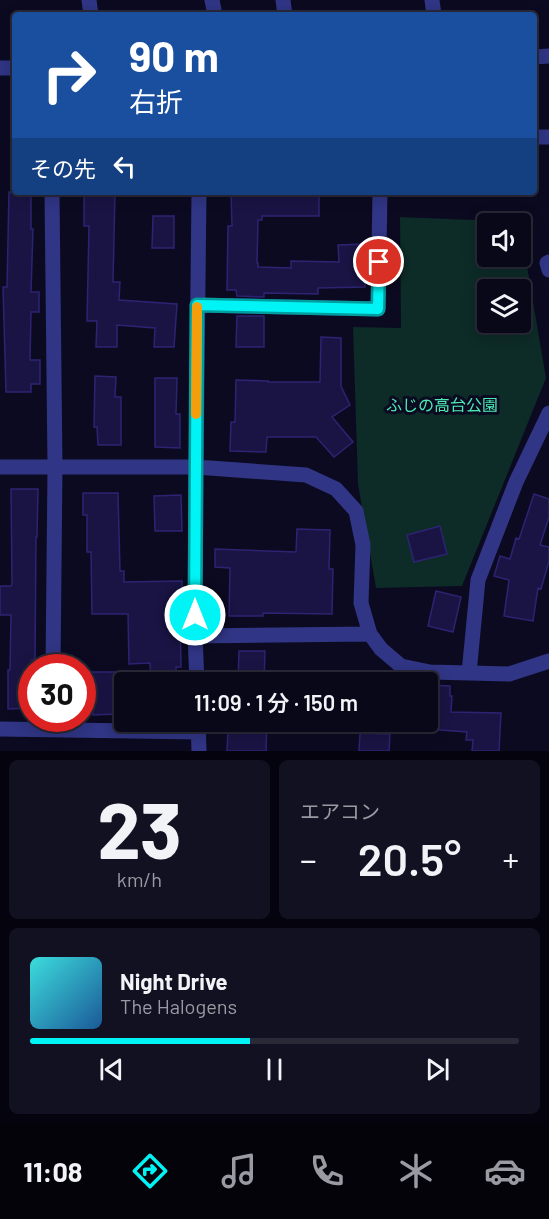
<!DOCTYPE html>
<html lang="ja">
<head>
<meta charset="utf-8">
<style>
  :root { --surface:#090819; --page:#121122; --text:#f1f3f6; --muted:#999aa2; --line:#292938; --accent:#00f4f5 }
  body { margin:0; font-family:Barlow,"Noto Sans JP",sans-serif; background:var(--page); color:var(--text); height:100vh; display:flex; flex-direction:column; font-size:22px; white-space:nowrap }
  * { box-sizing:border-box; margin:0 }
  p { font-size:20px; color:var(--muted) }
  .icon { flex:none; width:33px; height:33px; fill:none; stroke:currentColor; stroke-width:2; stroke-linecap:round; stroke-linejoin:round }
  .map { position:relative; height:751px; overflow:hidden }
  .panel { display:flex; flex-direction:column; gap:9px; padding:9px; background:#05040e; flex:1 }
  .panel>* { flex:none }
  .guide { position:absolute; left:12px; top:12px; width:525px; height:183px; border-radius:6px; box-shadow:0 3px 15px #0003,0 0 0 2px var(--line); background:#1a4fa0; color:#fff; overflow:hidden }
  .fabs { position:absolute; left:477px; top:213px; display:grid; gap:12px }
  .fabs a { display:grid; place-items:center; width:54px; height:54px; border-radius:6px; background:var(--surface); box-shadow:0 3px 15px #0003,0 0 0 2px var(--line); font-size:30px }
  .speed { position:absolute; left:18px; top:654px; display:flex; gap:12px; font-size:30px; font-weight:700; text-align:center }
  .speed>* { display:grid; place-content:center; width:78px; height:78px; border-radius:50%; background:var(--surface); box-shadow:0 3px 15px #0003,0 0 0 2px var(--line); line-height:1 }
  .speed .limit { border:9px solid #d22; background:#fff; color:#111 }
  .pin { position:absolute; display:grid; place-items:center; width:51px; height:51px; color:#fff; margin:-26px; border:3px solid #fff; border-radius:50%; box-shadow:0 2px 6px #0007 }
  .me { position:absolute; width:66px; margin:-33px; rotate:0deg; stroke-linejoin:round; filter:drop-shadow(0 0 4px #0008) }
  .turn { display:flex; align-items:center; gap:21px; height:126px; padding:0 18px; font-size:27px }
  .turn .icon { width:78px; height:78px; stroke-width:2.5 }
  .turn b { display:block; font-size:42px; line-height:51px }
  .then { display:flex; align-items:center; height:57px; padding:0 18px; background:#0003; gap:12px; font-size:22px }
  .big { font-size:45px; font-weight:600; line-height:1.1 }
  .panel .card { flex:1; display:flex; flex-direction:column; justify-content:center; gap:9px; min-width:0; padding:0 21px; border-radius:9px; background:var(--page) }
  .panel .dial { align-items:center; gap:0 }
  .dial b { font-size:78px; line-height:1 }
  .song { display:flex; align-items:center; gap:18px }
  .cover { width:72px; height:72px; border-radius:9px; background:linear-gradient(135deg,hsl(180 70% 55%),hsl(210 70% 35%)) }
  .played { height:6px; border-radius:3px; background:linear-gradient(90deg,var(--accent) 45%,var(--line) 45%) }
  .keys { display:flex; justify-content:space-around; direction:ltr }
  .heat { display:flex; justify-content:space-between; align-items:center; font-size:33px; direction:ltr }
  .panel .tiles { flex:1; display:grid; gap:9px; grid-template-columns:1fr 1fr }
  .card:last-child { grid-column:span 2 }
  .trip { position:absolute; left:114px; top:672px; width:324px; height:60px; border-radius:6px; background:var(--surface); box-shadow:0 3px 15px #0003,0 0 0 2px var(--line); font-weight:600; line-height:60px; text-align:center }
  .dock { display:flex; height:96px; justify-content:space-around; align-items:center; background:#04030a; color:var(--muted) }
  .dock .icon { width:42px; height:42px }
  .dock .on { color:var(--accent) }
  .dock b { font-size:27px; color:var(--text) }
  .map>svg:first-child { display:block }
  .green { fill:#0d2b27; fill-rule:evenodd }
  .building { fill:#1a1444; stroke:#2c2472; stroke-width:1.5 }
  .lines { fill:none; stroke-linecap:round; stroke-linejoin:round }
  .street { stroke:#303585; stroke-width:15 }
  .route-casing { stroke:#009f9f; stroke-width:15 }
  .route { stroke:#00f4f5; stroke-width:10 }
  .slow { stroke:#f59e0b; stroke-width:10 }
  .labels { text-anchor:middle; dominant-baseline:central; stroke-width:6; stroke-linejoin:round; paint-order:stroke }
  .park-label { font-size:16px; fill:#4aecb4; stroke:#0c0a21 }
</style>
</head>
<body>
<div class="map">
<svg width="549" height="751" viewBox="0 0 549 751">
  <rect width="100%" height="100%" fill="#0c0a21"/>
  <path class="green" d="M400 217 519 222V223L488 224V256H520L521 231 546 378 462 586 376 588 358 484 353 327 401 328ZM488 290H520V322H488Z"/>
  <path class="building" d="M9 192H31V229H33L31 292H39V312H31L30 360H40V384H31V392H6L3 287H7Z
    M91 192H115L113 282H120L119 300 177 304 174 347H154L155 328 117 325V347H96L97 321H87L89 226H84V196H90Z
    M231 192H319V216H262V220H258L257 263H258V267L291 268V261L339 262 338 245 365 244V287L318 288V294L264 293V297L237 296 236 290H227L228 226H232Z
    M153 216H174V248H152Z
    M237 316H264V347H236Z
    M321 337 341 338V386L350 405 332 417 353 442 334 457 316 437H267L266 452 230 451 231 422H235L236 380 268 381V382H320Z
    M95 376 116 377 115 397H121V445H98L97 427H94Z
    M155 378H177L176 414H180V448L155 447Z
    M11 489H38L37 537H36L35 660H32V708L8 709V670H10L11 615H0V586H11L12 584Z
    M83 493H118L120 571H124V582L182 581V616L180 617 181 667H176V682H151L150 663 129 664 128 614H92L91 552H87V515H83Z
    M534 494 549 499V517L540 545 549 547V561L541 589 538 588 533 621 504 616 509 580 494 576 500 556 510 559 516 538 519 539Z
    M181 495 182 531H155L154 496Z
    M440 526 447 554 414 562 407 535Z
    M297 529 330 530 329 569H333L332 614 263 613V616H229L230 568 215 567V549L296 552Z
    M436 591 461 597 453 632 428 626Z
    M239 651H265L264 682H238Z
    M91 672H117L118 714 93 715Z
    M428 685 450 686V696H452L451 712 501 713 499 751H472L473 740H466L467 732 428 729Z
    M235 722H267L266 751H227L228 730H235Z
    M360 733 390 734 389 751H359Z"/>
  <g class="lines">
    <path class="street" d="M89 0 91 15
      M212 0 215 15
      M283 0 285 15
      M432 0 434 15
      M534 57 549 56
      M0 68H15
      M534 137H549
      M52 192 55 467 53 668
      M549 262 547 263 549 270
      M197 305 378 309 380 192
      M0 467H196L306 475 336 489 356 511 363 545 361 603 370 634 381 649 401 666 430 672 509 674 549 661
      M195 636 370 634
      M469 673 478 580 516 482 549 413
      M197 682 195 636 196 467 199 192
      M198 722 199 751
      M0 729 199 732"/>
  </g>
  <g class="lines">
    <defs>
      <path id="route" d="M195 615 197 305 378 309 379 262"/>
    </defs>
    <use href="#route" class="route-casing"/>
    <use href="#route" class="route"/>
    <path class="slow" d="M196 414 197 307"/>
  </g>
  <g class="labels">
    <g class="park-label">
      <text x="442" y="404">ふじの高台公園</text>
    </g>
  </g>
</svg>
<div class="fabs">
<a><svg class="icon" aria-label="sound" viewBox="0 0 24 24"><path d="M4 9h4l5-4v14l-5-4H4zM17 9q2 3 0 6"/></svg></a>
<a><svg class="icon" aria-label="layers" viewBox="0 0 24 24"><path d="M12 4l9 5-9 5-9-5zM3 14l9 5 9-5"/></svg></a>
</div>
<div class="speed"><div class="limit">30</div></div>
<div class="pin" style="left:379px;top:262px;background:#d93025"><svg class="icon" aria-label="arrive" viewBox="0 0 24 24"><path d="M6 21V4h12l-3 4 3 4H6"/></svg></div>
<svg class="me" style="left:195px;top:615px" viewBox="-20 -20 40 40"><circle r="17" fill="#00f4f5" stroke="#fff" stroke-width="3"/><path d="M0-11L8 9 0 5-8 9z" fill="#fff"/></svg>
<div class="trip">11:09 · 1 分 · 150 m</div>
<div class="guide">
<div class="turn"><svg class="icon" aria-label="right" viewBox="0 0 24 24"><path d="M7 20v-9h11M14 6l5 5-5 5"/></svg><div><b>90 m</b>右折</div></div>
<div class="then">その先<svg class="icon" aria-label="left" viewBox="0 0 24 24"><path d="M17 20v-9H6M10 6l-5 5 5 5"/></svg></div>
</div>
</div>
<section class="panel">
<div class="tiles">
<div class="card dial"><b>23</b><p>km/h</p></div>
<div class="card"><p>エアコン</p>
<div class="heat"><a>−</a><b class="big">20.5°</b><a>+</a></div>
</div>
<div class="card">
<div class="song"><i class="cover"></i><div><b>Night Drive</b><p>The Halogens</p></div></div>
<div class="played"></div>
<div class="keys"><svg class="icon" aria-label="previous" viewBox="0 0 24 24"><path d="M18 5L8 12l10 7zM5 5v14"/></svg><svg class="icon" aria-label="pause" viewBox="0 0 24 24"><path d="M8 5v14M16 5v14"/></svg><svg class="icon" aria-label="next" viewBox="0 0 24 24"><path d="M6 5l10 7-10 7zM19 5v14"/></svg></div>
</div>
</div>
</section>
<nav class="dock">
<b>11:08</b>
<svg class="icon on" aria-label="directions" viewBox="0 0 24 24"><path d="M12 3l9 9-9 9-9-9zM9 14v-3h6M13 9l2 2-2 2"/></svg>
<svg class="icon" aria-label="music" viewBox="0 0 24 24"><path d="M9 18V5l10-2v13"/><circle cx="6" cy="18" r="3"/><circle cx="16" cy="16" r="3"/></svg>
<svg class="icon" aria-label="phone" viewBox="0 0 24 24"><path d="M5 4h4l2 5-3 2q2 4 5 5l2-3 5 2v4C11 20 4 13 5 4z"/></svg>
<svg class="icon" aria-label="climate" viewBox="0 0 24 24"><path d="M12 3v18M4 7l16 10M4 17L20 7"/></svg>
<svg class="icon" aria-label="car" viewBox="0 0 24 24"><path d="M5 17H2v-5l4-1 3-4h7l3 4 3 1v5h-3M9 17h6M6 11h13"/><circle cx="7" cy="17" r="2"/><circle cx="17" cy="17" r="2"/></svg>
</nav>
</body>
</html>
